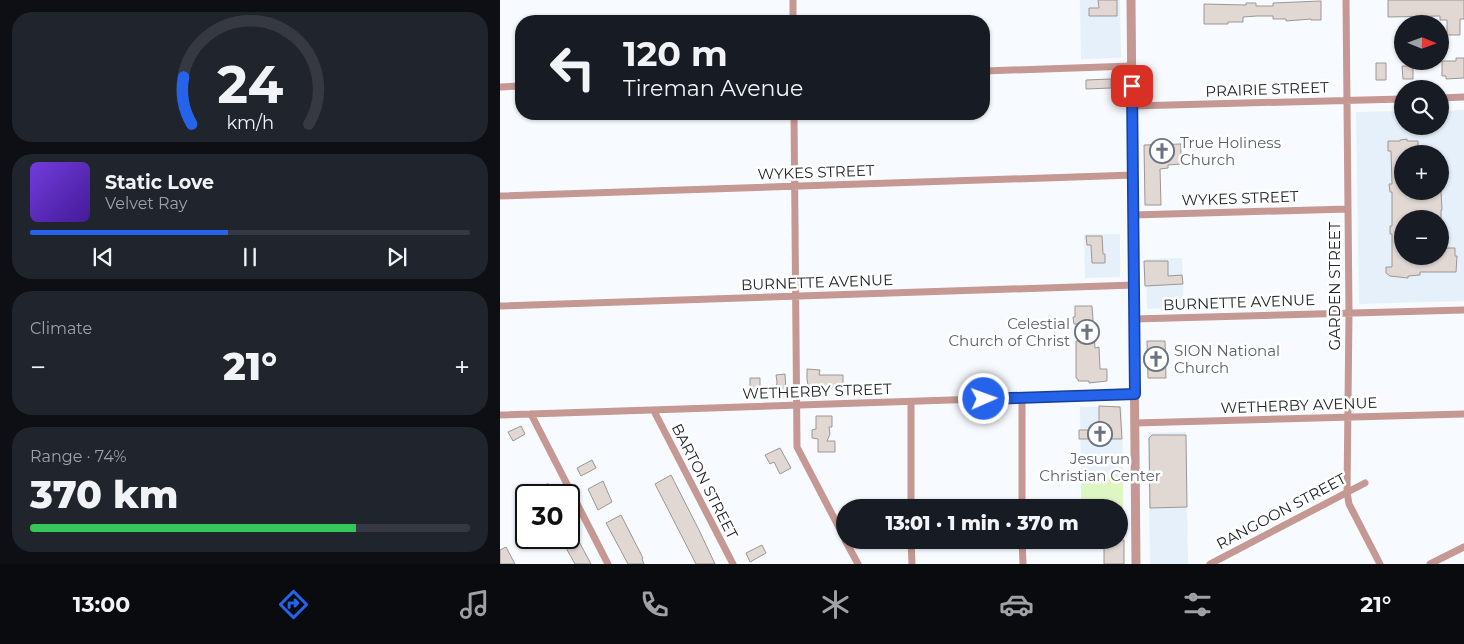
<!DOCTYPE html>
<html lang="en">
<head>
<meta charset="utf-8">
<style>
  :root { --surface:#171b24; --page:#20242c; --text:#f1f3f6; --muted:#9ea1a6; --line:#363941; --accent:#2563eb }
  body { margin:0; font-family:Montserrat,sans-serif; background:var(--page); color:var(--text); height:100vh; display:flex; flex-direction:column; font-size:19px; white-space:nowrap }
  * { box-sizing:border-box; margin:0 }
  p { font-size:16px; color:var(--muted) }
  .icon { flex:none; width:28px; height:28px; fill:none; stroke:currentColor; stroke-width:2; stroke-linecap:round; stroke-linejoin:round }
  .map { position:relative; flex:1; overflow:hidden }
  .sheet { display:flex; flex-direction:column; gap:12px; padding:12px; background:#0d0f14; width:500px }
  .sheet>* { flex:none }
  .banner { position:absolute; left:15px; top:15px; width:475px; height:105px; border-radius:20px; box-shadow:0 1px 4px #0004; background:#171b24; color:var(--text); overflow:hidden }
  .needle { width:32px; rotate:91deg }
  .controls { position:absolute; left:894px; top:15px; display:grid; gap:10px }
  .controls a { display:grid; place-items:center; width:55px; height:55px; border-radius:50%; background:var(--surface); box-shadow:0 1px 4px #0004; font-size:25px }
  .speed { position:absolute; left:15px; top:484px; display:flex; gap:10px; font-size:25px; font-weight:700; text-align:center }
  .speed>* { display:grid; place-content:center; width:65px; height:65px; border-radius:50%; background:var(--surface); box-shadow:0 1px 4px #0004; line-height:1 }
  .speed .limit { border:2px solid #111; border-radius:8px; background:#fff; color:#111 }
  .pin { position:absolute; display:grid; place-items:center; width:42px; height:42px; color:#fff; margin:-21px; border-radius:10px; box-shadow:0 2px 8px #0006 }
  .me { position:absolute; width:55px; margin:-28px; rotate:88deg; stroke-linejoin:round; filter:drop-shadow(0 0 4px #0008) }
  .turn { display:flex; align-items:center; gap:18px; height:105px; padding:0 25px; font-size:22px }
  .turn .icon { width:65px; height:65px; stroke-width:2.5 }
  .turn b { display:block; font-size:35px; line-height:42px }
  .big { font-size:38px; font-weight:800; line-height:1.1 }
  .sheet .widget { flex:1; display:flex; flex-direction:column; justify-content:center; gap:8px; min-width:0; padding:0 18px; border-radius:20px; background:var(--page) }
  .sheet .dial { align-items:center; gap:0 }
  .dial svg { height:130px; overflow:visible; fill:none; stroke:var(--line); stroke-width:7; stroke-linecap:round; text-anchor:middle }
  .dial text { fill:var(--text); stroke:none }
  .song { display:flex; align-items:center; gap:15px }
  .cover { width:60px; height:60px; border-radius:8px; background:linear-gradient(135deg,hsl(260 70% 55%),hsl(260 70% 35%)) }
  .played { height:5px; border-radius:2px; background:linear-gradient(90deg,var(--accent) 45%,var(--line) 45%) }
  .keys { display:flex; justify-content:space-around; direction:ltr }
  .heat { display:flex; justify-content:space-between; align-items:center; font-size:28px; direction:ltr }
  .charge { height:8px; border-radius:4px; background:linear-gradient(90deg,#34c759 74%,var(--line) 0) }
  .trip { position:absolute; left:336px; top:499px; width:292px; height:50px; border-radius:25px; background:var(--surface); box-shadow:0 1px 4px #0004; font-weight:800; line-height:50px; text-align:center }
  .dock { display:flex; height:80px; justify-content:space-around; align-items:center; background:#090b0e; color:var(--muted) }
  .dock .icon { width:35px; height:35px }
  .dock .active { color:var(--accent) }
  .dock b { font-size:22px; color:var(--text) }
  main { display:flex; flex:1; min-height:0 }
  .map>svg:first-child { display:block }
  .built { fill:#e6f0fa; fill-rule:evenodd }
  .green { fill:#def6c2 }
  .building { fill:#e1d8d4; stroke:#9e9692 }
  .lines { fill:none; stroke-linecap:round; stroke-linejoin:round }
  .minor { stroke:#c59893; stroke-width:7 }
  .tertiary { stroke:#c59893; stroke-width:9 }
  .route-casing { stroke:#184099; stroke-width:12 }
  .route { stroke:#2563eb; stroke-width:9 }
  .labels { text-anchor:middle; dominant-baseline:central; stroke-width:5; stroke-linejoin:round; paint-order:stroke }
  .street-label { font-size:15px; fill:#222527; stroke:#fff }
  .worship-label { font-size:15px; fill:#5b616d; stroke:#fff; text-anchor:start }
</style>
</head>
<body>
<main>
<section class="sheet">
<div class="widget dial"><svg viewBox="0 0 100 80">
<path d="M14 69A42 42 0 1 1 86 69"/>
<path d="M14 69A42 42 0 0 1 9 40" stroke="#2563eb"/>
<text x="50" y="56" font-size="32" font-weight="700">24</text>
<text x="50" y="72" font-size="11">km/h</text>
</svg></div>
<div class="widget">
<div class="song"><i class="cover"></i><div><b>Static Love</b><p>Velvet Ray</p></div></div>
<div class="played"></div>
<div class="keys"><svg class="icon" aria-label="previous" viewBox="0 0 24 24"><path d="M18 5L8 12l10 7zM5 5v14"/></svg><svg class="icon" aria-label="pause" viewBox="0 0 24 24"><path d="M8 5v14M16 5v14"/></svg><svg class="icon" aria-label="next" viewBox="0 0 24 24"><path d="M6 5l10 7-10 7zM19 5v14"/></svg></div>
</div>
<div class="widget"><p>Climate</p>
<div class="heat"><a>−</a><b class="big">21°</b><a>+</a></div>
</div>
<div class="widget"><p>Range · 74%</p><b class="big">370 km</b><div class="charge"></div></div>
</section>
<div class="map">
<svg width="964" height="564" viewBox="0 0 964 564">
  <rect width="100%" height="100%" fill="#f7fbff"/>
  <path class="built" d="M580 0H620L621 58 581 59Z
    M964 110V301L859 304 856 112 902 111V126H940V111ZM902 154H940V191H902ZM902 219H940V256H902Z
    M584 234H620V277L585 278Z
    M682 258 684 308 647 309 646 259Z
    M622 406 623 476H581L580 407Z
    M686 432 688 564H650L648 433Z"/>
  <path class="green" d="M581 476H623V538H620V508L581 507Z"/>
  <path class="building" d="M598 0H617V16H589V8H599Z
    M888 0H964V19H960V35H947V20H940V16L888 17Z
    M821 1V20H811V19L786 21V19H773V16H757L743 17V22H728V24H704V4L746 5V3H756V6H773V3Z
    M956 58H964V78L946 79V76H942V61H956Z
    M876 63H886V80H876Z
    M902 66H913V79H903Z
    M611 79V88L586 89V80Z
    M907 139V141H918V149H915V154H902V191H941L942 210H941V219H902V256H940V248H955V256H957L956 272H920V275L908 276V278L890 276 886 273V267H892V234H890V226H892V192H890L889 184H892L891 151H888V141H900V140Z
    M681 144V164L668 165V168L660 169 661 205H645L644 145Z
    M586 236H602L603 254H605V263H592L591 245H587Z
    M644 261H668V276L682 275 683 284 645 286Z
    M575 306H592L595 348 599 347 600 369H607V381L589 383V381H578V379L576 378V341H580L579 324H574L573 317H575Z
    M647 341H665L666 378H648Z
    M307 369 320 370 319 375H343V386L331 387V389L309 391 307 379Z
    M285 374 286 391H276L277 382 276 375Z
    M250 378H260V389H250Z
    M599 406 620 407 622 439H579V430H599Z
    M316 416H332V427H329L330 434 327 441H335V452H318V439L312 438V430L316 429Z
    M21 426 25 434 13 441 8 432Z
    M652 435H686L687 507 650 508 649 438Z
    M280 448 291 468 280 474 274 462 270 464 265 455Z
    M92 460 96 468 81 476 77 468Z
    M171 475 199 530 215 564H196L155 484Z
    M103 481 112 502 98 510 88 489Z
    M47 484H49L53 491 47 495H39L36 490Z
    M121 515 143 558 142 559 144 564H128L106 523Z
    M69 521 76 536 91 564H75L65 546 61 538H69Z
    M624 540V564H604V541Z
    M262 545 266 553 250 562 246 553Z
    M6 547 15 564H0V550Z"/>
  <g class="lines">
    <path class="minor" d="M293 0V21
      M846 0 849 313 847 492 849 504 880 564
      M484 71 632 66
      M0 87 21 86
      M940 98 964 97
      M632 106 902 99
      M294 114 297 447 345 539
      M0 196 633 175
      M633 215 848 209
      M0 306 634 285
      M634 319 964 310
      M522 398V508
      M411 402V508
      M154 411 233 564
      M31 414 108 564
      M0 415 635 394
      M635 423 964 414
      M345 540 358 564
      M411 540 412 564
      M522 540 523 564
      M710 564 865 483
      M930 564 964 547"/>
    <path class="tertiary" d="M631 0 636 564"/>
  </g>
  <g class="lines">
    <defs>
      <path id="route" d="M484 399 635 394 632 86"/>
    </defs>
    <use href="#route" class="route-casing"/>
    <use href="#route" class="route"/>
  </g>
  <defs>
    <symbol id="church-ring" viewBox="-11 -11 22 22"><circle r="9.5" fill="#fff" stroke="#6b7280" stroke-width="1.5"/><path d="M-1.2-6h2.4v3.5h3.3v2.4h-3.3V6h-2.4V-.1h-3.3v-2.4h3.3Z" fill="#6b7280"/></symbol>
  </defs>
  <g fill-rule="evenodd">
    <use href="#church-ring" x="648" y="137" width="28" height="28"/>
    <use href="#church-ring" x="573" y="318" width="28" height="28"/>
    <use href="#church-ring" x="642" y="345" width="28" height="28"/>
    <use href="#church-ring" x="586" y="420" width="28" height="28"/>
  </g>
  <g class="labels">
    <g class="street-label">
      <text transform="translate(767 89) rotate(-2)">PRAIRIE STREET</text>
      <text transform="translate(316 172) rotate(-2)">WYKES STREET</text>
      <text transform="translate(740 198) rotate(-2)">WYKES STREET</text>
      <text transform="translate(317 282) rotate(-2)">BURNETTE AVENUE</text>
      <text transform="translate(834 286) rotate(-90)">GARDEN STREET</text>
      <text transform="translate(739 302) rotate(-2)">BURNETTE AVENUE</text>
      <text transform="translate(317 391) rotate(-2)">WETHERBY STREET</text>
      <text transform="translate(799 405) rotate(-2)">WETHERBY AVENUE</text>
      <text transform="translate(205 481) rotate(63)">BARTON STREET</text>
      <text transform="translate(781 511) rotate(-28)">RANGOON STREET</text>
    </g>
    <g class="worship-label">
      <text x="680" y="142">True Holiness<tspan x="680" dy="17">Church</tspan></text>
      <text x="570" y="323" text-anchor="end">Celestial<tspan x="570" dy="17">Church of Christ</tspan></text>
      <text x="674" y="350">SION National<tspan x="674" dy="17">Church</tspan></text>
      <text x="600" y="458" text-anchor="middle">Jesurun<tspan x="600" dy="17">Christian Center</tspan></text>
    </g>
  </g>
</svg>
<div class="controls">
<a><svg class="needle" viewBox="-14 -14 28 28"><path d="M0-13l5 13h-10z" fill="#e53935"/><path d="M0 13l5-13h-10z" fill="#9ea1a6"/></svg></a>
<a><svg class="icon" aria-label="search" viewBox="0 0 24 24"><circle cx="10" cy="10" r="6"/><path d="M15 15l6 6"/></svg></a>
<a>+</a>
<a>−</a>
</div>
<div class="speed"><div class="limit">30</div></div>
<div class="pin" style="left:632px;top:86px;background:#d93025"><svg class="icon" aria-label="arrive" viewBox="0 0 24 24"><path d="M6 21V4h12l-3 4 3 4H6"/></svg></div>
<svg class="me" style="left:484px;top:399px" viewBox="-20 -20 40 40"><circle r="17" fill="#2563eb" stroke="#fff" stroke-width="3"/><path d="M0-11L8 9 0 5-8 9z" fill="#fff"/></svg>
<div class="trip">13:01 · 1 min · 370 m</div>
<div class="banner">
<div class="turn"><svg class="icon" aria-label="left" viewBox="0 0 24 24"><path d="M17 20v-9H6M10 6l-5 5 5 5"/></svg><div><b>120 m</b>Tireman Avenue</div></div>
</div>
</div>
</main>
<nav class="dock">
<b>13:00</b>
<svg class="icon active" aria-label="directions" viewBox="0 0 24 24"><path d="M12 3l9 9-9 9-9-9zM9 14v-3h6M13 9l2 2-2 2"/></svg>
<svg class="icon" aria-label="music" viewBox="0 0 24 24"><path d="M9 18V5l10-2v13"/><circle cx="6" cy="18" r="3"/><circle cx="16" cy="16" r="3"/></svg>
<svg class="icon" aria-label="phone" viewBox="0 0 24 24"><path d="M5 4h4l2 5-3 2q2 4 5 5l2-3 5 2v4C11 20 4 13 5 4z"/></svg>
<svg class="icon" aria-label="climate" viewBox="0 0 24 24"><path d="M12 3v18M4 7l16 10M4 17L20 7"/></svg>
<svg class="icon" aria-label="car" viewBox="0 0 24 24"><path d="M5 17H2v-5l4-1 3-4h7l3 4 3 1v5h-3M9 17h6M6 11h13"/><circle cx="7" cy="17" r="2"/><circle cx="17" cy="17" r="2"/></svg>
<svg class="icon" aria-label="filters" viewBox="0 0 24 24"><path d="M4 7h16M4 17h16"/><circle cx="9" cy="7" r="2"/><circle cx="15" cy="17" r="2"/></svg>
<b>21°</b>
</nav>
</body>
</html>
